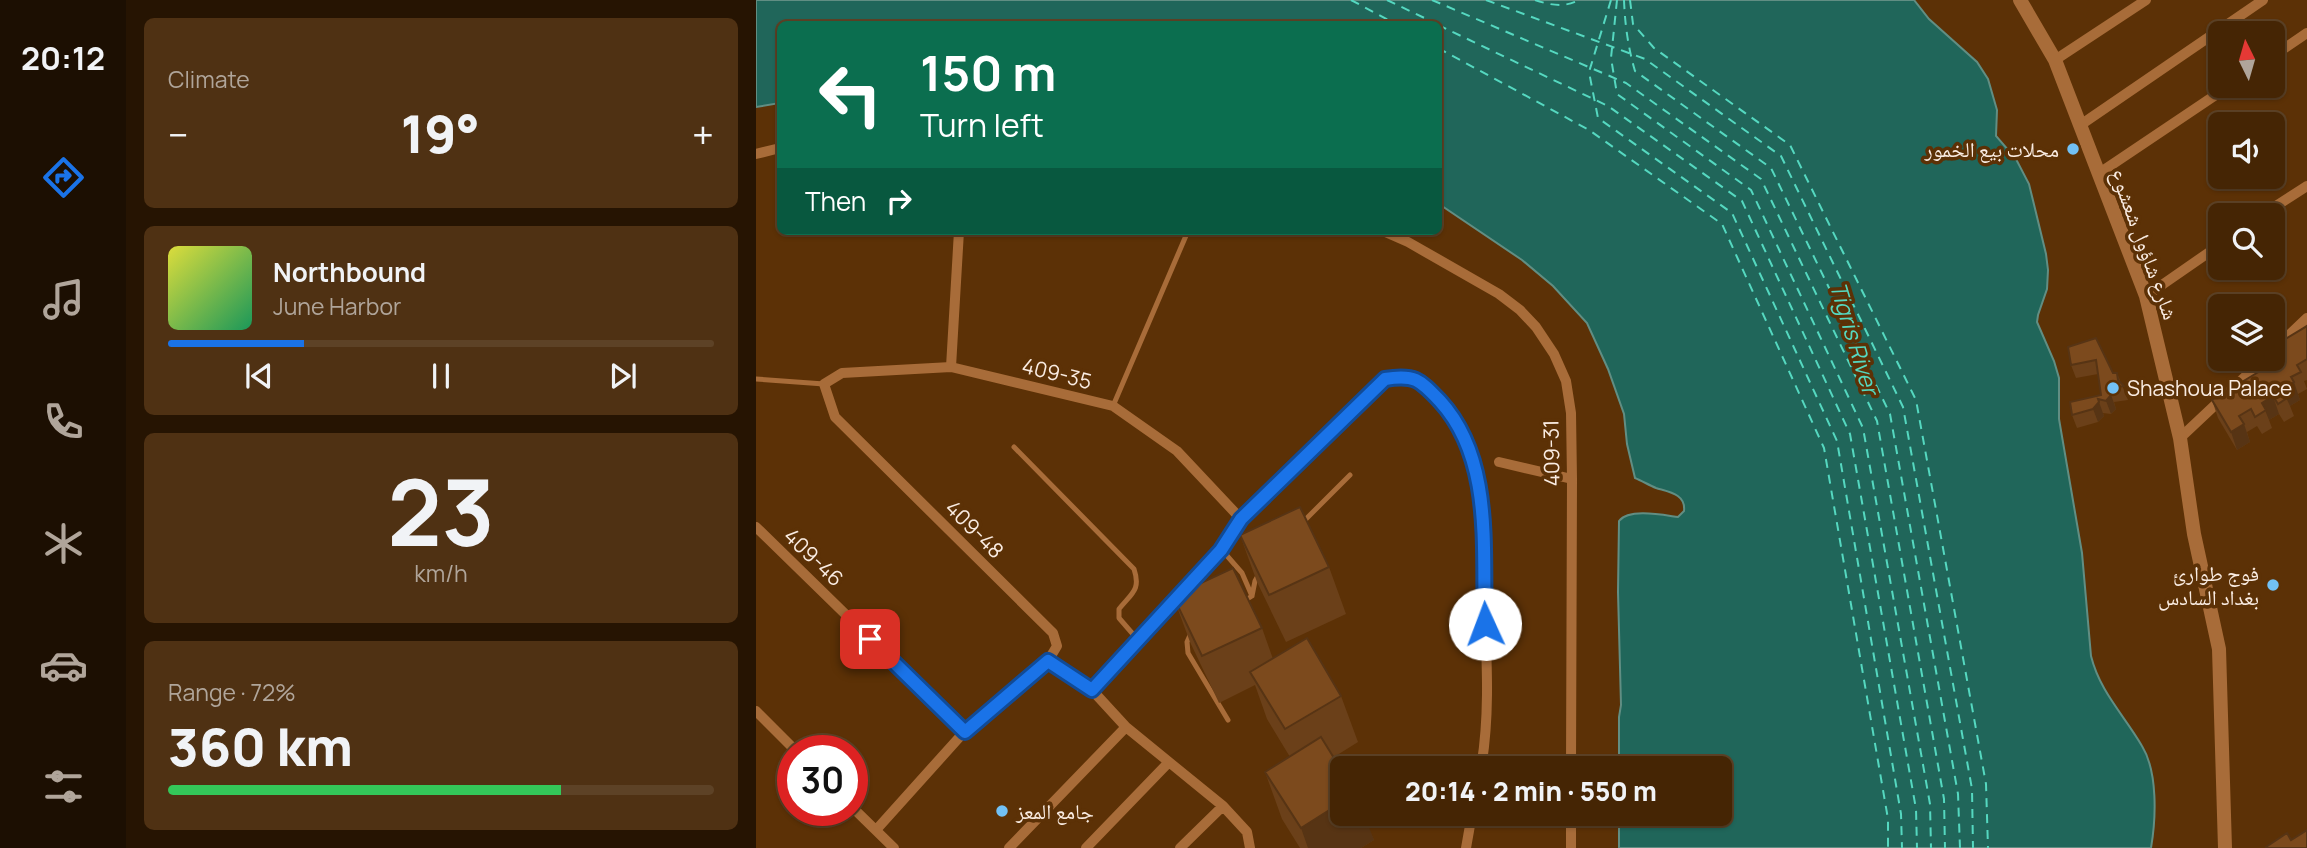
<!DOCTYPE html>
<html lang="en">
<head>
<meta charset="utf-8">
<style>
  :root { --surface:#452504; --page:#4f3113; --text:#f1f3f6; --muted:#b0a59a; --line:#5d4226; --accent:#1a73e8 }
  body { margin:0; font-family:Manrope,"Noto Naskh Arabic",sans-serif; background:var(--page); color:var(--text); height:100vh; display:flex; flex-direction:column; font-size:26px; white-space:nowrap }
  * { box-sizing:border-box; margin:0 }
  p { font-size:23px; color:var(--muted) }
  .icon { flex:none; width:38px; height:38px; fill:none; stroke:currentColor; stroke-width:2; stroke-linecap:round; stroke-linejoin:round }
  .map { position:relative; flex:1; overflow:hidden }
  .panel { display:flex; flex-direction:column; gap:18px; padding:18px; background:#261402; width:630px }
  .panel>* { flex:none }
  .hud { position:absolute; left:21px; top:21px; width:665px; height:214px; border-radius:10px; box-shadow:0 2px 5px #0004,0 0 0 2px var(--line); background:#0b6e4f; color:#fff; overflow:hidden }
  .needle { width:46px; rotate:355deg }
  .controls { position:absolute; left:1452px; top:21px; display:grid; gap:14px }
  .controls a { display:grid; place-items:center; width:77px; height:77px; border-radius:10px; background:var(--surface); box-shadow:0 2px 5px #0004,0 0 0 2px var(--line); font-size:35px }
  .speed { position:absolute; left:21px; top:735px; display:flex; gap:14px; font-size:35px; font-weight:700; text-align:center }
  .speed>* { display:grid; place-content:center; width:91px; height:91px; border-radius:50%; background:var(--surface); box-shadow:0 2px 5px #0004,0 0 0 2px var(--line); line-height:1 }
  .speed .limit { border:10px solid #d22; background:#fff; color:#111 }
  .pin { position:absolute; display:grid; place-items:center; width:60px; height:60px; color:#fff; margin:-30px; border-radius:14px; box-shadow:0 4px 10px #0006 }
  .me { position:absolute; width:77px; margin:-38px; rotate:358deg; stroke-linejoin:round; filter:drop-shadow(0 0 5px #0008) }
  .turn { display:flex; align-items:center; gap:24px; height:147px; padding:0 28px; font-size:32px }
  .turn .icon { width:91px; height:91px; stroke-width:2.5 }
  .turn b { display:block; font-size:49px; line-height:60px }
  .then { display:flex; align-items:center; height:66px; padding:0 28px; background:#0003; gap:14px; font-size:26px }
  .big { font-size:52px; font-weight:800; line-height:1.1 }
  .panel .tile { flex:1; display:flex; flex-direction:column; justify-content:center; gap:10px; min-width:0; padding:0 24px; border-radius:10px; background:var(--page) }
  .panel .dial { align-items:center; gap:0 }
  .dial b { font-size:91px; line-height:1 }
  .song { display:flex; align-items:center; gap:21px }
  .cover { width:84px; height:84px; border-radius:10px; background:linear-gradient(135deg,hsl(60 70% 55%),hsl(150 70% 35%)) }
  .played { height:7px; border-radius:4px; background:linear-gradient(90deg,var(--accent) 25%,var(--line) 25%) }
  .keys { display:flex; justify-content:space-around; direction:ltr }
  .heat { display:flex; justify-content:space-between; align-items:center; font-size:38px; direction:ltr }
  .charge { height:10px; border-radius:5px; background:linear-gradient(90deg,#34c759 72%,var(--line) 0) }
  .trip { position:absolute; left:574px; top:756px; width:402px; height:70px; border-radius:10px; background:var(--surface); box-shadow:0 2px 5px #0004,0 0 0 2px var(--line); font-weight:800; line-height:70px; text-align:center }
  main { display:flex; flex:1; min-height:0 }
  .tabs { display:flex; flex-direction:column; width:126px; justify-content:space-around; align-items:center; background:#1c0f02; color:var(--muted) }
  .tabs .icon { width:49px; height:49px }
  .tabs .on { color:var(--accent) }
  .tabs b { font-size:32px; color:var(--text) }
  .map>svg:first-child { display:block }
  .water { fill:#20665a; stroke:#618e83; stroke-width:2 }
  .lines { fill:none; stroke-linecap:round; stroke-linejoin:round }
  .ferry { stroke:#55d8c0; stroke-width:2; stroke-dasharray:9 7; stroke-linecap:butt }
  .lane { stroke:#a86c39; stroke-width:5 }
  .street { stroke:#a86c39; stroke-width:10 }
  .secondary { stroke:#a86c39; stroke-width:14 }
  .wall { fill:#6b4019 }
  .shaded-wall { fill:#573414 }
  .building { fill:#7c4a1d; stroke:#573414; stroke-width:2 }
  .route-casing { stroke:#114b97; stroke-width:18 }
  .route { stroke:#1a73e8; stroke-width:12 }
  .poi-dot { fill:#72c1f5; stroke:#5c3106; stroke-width:2.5 }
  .labels { text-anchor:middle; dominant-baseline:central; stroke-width:7; stroke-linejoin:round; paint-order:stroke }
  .poi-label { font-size:21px; fill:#faece2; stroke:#5c3106; text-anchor:end }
  .street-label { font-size:21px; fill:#faece2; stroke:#5c3106 }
  .water-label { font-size:23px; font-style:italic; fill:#55d8c0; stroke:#5c3106 }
</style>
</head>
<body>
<main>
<nav class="tabs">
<b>20:12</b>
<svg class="icon on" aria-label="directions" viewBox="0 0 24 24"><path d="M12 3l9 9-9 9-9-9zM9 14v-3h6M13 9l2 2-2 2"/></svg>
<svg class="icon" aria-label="music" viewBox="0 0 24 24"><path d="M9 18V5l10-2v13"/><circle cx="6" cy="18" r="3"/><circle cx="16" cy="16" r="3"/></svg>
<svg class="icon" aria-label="phone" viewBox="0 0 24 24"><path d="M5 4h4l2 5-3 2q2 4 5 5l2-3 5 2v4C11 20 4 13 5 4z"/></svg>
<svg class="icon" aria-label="climate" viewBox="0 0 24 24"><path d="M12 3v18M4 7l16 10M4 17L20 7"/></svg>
<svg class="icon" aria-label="car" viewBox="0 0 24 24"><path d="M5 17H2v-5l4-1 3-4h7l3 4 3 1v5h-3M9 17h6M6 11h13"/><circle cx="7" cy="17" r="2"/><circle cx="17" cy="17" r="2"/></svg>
<svg class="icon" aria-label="filters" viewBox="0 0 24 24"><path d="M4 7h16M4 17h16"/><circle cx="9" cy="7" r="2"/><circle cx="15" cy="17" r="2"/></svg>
</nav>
<section class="panel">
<div class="tile"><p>Climate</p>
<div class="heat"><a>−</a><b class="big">19°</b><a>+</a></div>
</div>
<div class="tile">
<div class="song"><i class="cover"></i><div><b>Northbound</b><p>June Harbor</p></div></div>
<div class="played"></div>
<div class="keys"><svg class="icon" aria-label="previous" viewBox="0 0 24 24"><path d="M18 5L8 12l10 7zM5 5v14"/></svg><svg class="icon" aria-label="pause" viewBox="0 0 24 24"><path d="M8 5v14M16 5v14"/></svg><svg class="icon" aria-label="next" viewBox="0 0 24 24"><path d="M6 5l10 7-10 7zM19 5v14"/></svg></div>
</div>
<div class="tile dial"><b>23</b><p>km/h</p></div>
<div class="tile"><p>Range · 72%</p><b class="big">360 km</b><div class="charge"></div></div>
</section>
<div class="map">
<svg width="1551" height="848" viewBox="0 0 1551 848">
  <rect width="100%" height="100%" fill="#5c3106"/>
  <path class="water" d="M0 0H1158L1173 19 1221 62 1232 79 1241 110 1240 136 1260 159 1273 184 1290 254 1292 270 1291 289 1282 315 1281 322 1298 361 1303 378V419L1326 553 1335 656C1344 692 1368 715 1386 746 1402 772 1400 819 1395 848H863V814H964V768H863V717L865 705 862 592 863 521C873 508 907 515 922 517L928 511C930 494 913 492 900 488 893 485 886 481 879 478L871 444 868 414 852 369 831 323 797 286 766 260 683 204 682 24H24V103L0 107Z"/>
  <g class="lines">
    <path class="ferry" d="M595 0 640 24
      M631 0 681 24
      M676 0 870 83 1005 179 1121 421 1188 799 1189 848
      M730 0 889 59 1025 156 1147 407 1216 789 1217 848
      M779 0C794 5 808 8 823 0
      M855 0 833 72 842 118 976 213 1081 441 1145 814 1146 848
      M861 0 855 58 861 94 995 190 1107 428 1174 804 1175 848
      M868 0C869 25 872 47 879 71L1015 168 1134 414 1202 794 1204 848
      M874 0 877 24 898 48 1034 145 1160 400 1230 784 1232 848
      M682 25 852 106 986 201 1094 434 1160 809 1161 848
      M682 48 833 130 966 224 1068 448 1132 819V848"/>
    <path class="lane" d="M0 379 68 384
      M357 406 432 231
      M258 447 378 569C385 590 376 593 363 609V618L382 640
      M545 524 594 475
      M466 550 486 573 496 596
      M488 601 496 596 499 581 503 574
      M435 633 431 642 432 653 472 720"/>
    <path class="street" d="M1517 56 1551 33
      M1299 60 1390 0
      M1323 126 1507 0
      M0 154 24 148
      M1342 174 1473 86
      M1506 215 1551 186
      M627 231 652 242 743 294 764 310 780 327 798 354 810 381 815 413 816 479 815 768
      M1390 296 1465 244
      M1517 350 1551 318
      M195 367 203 231
      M1424 438 1508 359
      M743 462 816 479
      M485 519 421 451 357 406 195 367 86 373 68 384 79 417 297 633 301 646 292 661 336 690 370 727 467 806 491 832 494 848
      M0 527 209 731
      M336 690 465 550 485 519 629 379C659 374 663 379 683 401 734 455 725 524 728 593 730 651 735 710 725 768
      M0 711 40 751
      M96 807 138 848
      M815 814V848
      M120 830 209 731 292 661
      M253 848 370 727
      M330 848 413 762
      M424 848 467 806
      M710 848 716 814"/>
    <path class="secondary" d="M1264 0 1299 60 1390 296 1424 438 1438 534 1463 649 1469 848"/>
  </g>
  <path class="wall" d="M1551 326V380L1548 381 1551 389 1542 394 1544 400 1534 406 1538 416 1528 422 1523 414 1513 420 1516 428 1506 434 1501 426 1491 432 1494 442 1481 450 1462 418 1456 400 1523 360 1520 352 1528 347 1526 341Z
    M1340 338 1357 373H1361L1372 400 1358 402 1360 409 1355 414 1347 413 1348 416 1342 422 1321 428 1316 415 1345 395 1342 374 1320 378 1315 365Z
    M484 535 573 567 590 614 530 642 501 582Z
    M417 596 506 628 517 659 585 696 602 742 578 757 618 840 605 848H544L526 819 509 772 534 757 511 719 499 685 463 703 434 642Z"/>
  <path class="shaded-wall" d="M1538 382 1544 400 1534 406 1526 389Z
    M1353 389 1360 409 1355 414 1350 401Z
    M1517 396 1523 414 1513 420 1506 403Z
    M1343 402 1348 416 1342 422 1337 409Z
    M1488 424 1494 442 1481 450 1475 432Z
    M586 802V814H608L618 840 605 848H552L545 828Z"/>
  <path class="building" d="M1551 326V359L1541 365 1545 372 1535 377 1538 382 1526 389 1531 398 1522 404 1517 396 1506 403 1510 410 1499 417 1495 409 1483 416 1488 424 1475 432 1456 400 1524 359 1520 352 1529 347 1526 341Z
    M1340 338 1357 373H1361L1362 380 1368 386 1353 389 1355 395 1350 401 1342 399 1343 402 1337 409 1316 415 1314 402 1345 395 1340 360 1315 365 1312 347Z
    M544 507 573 567 513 595 484 535Z
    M477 568 506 628 446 656 417 596Z
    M551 638 585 696 529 729 494 672Z
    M565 737 586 771V802L545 828 509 772Z
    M1551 830V848H1510V847L1531 833 1535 840Z"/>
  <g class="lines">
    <defs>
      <path id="route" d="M114 639 209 732 292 661 336 690 465 550 485 519 629 379C659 374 664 380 684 401 738 460 726 550 729 624"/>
    </defs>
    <use href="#route" class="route-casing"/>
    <use href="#route" class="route"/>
  </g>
  <g class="poi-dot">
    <circle cx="1317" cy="149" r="7"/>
    <circle cx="1357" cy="388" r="7"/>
    <circle cx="1517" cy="585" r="7"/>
    <circle cx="246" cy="811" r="7"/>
  </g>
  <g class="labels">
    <g class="poi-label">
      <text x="1303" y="149">محلات بيع الخمور</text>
      <text x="1371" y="388" text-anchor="start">Shashoua Palace</text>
      <text x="1503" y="573">فوج طوارئ<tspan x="1503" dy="24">بغداد السادس</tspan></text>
      <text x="260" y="811" text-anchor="start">جامع المعز</text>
    </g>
    <g class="street-label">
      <text transform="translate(1389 244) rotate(70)">شارع شاؤول شعشوع</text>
      <text transform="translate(301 373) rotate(14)">409-35</text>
      <text transform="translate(795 453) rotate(-91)">409-31</text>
      <text transform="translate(219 529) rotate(45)">409-48</text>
      <text transform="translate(58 557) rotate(44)">409-46</text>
    </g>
    <g class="water-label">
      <text transform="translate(1099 338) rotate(73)">Tigris River</text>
    </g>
  </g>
</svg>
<div class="controls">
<a><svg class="needle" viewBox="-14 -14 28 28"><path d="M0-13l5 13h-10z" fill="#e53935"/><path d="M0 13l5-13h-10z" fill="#b0a59a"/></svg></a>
<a><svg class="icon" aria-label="sound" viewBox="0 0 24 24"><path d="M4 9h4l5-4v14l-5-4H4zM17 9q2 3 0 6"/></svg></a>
<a><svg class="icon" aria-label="search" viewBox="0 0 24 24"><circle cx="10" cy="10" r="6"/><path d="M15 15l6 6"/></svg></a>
<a><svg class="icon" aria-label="layers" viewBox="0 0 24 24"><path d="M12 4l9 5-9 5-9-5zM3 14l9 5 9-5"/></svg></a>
</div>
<div class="speed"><div class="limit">30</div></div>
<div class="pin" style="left:114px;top:639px;background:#d93025"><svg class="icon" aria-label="arrive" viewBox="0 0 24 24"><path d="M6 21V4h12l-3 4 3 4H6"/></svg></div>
<svg class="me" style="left:729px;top:624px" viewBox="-20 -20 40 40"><circle r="19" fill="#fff"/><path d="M0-13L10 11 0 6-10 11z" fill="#1a73e8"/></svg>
<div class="trip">20:14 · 2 min · 550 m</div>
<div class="hud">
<div class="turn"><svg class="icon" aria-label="left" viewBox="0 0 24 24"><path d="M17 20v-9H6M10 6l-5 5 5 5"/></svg><div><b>150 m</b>Turn left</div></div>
<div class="then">Then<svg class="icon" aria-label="right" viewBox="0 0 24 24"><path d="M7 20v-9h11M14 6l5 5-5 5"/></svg></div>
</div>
</div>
</main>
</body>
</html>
